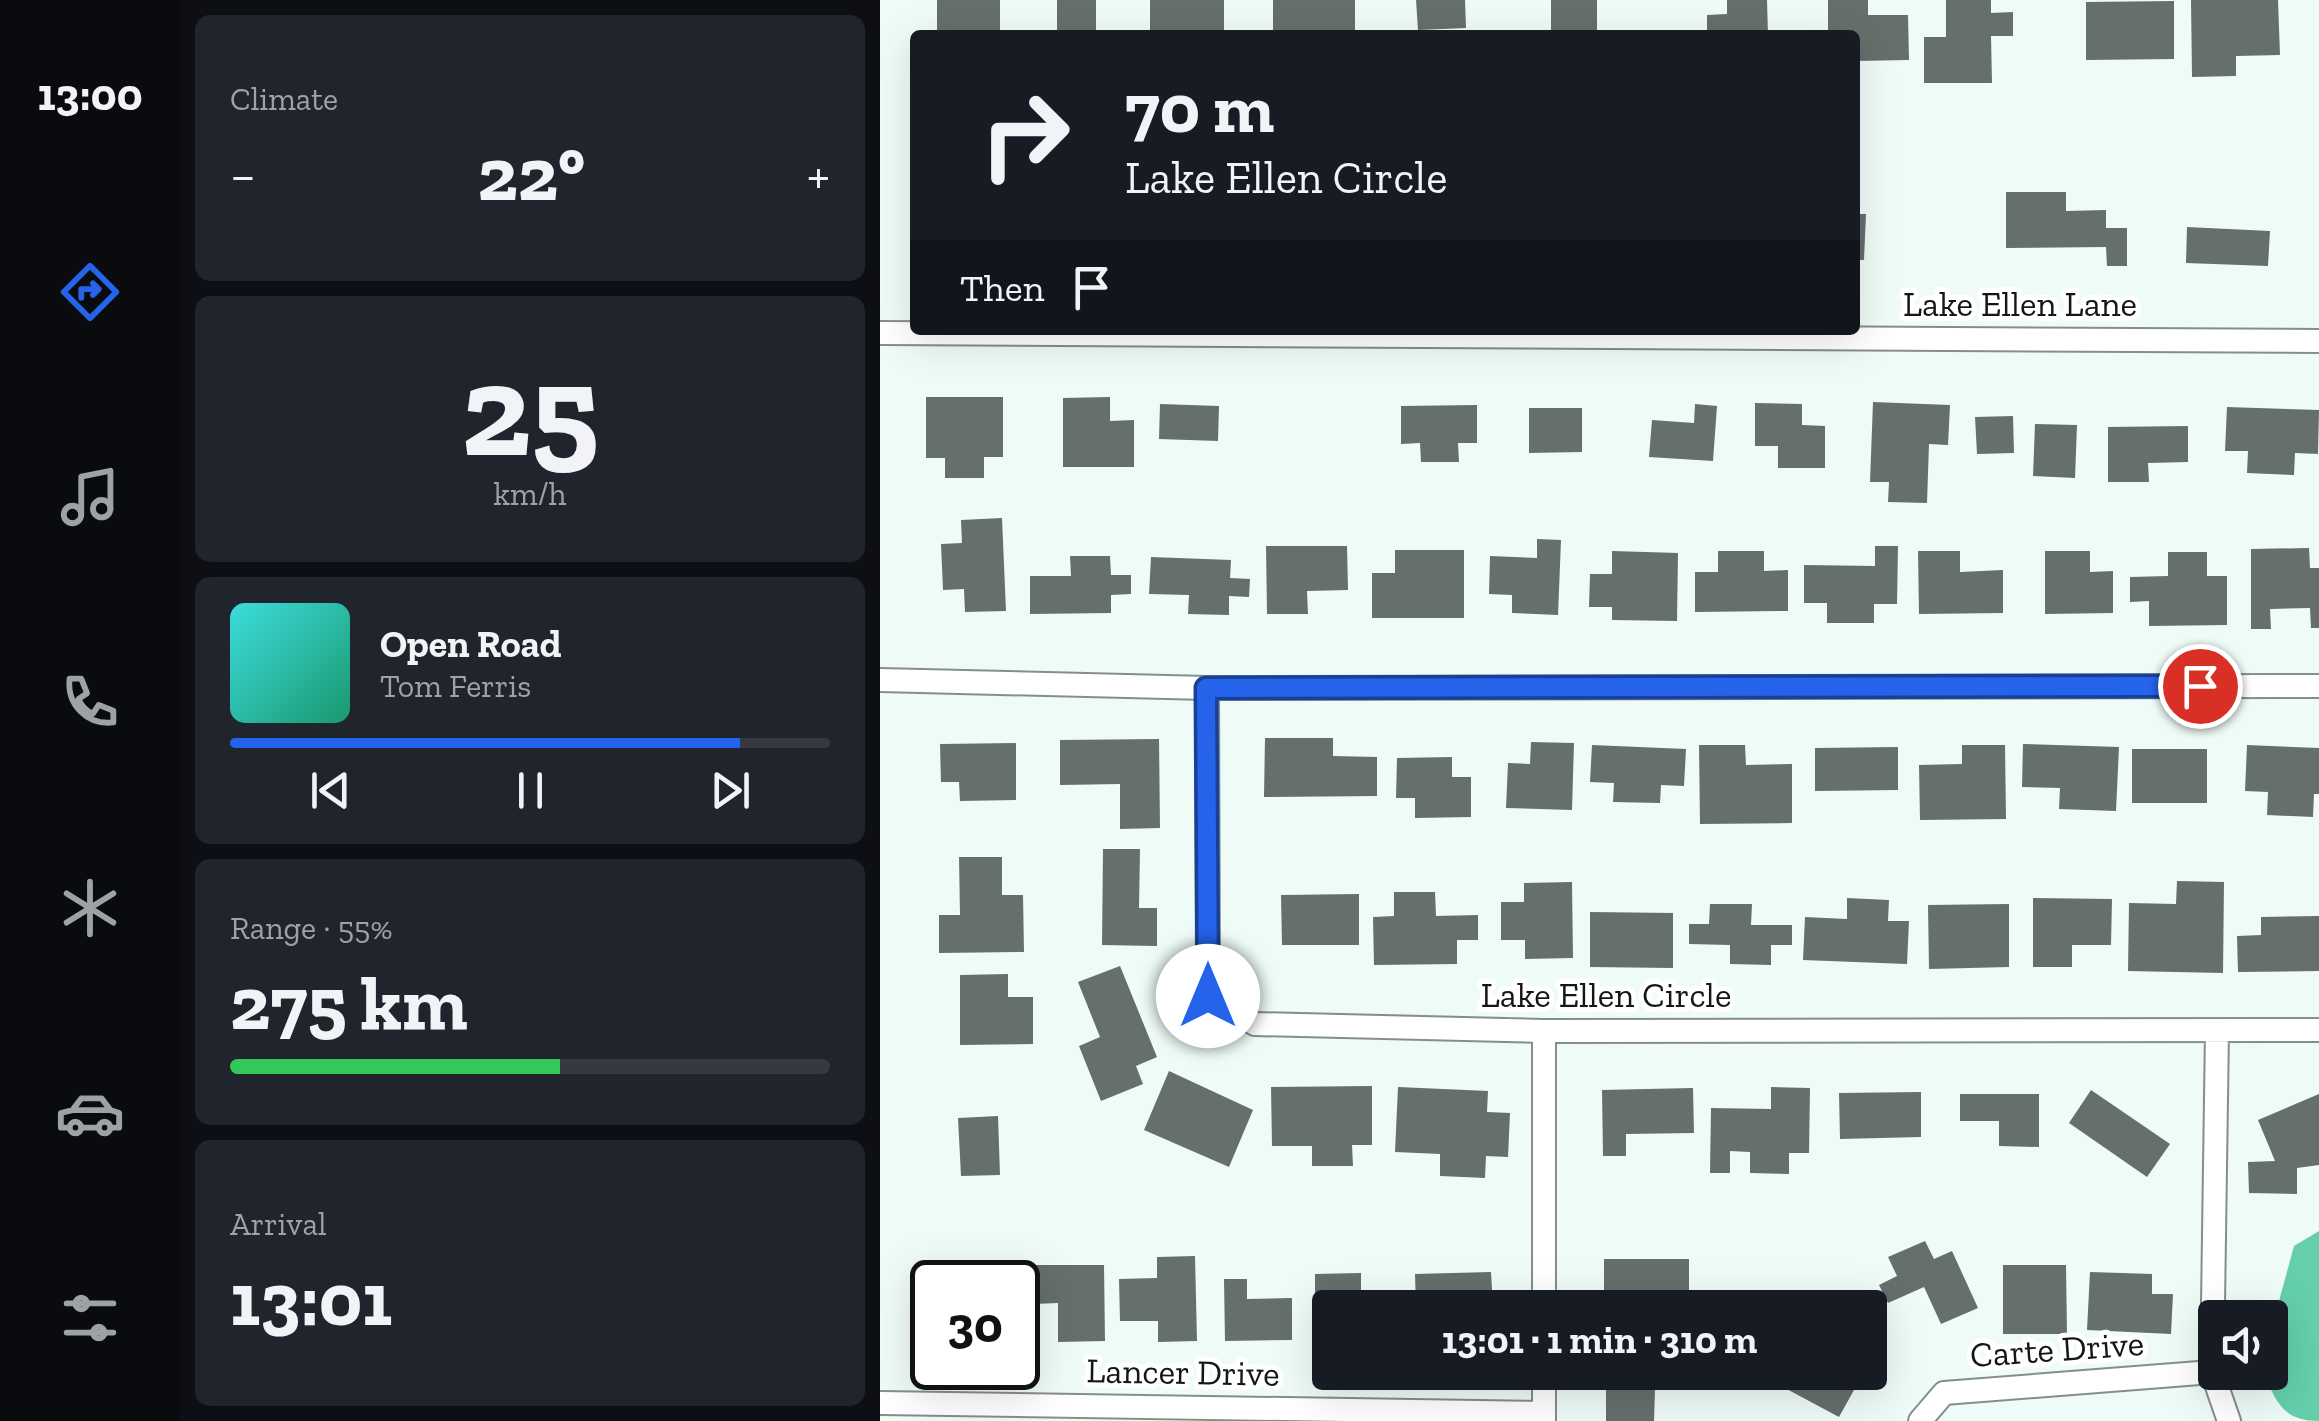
<!DOCTYPE html>
<html lang="en">
<head>
<meta charset="utf-8">
<style>
  :root { --surface:#171b24; --page:#20242c; --text:#f1f3f6; --muted:#9ea1a6; --line:#363941; --accent:#2563eb }
  body { margin:0; font-family:"Zilla Slab",serif; background:var(--page); color:var(--text); height:100vh; display:flex; flex-direction:column; font-size:38px; white-space:nowrap }
  * { box-sizing:border-box; margin:0 }
  p { font-size:32px; color:var(--muted) }
  .icon { flex:none; width:55px; height:55px; fill:none; stroke:currentColor; stroke-width:2; stroke-linecap:round; stroke-linejoin:round }
  .map { position:relative; flex:1; overflow:hidden }
  .details { display:flex; flex-direction:column; gap:15px; padding:15px; background:#0d0f14; width:700px }
  .details>* { flex:none }
  .hud { position:absolute; left:30px; top:30px; width:950px; height:305px; border-radius:10px; box-shadow:0 10px 40px #0002; background:#171b24; color:var(--text); overflow:hidden }
  .buttons { position:absolute; left:1318px; top:1300px; display:grid; gap:20px }
  .buttons a { display:grid; place-items:center; width:90px; height:90px; border-radius:10px; background:var(--surface); box-shadow:0 10px 40px #0002; font-size:50px }
  .speed { position:absolute; left:30px; top:1260px; display:flex; gap:20px; font-size:50px; font-weight:700; text-align:center }
  .speed>* { display:grid; place-content:center; width:130px; height:130px; border-radius:50%; background:var(--surface); box-shadow:0 10px 40px #0002; line-height:1 }
  .speed .limit { border:5px solid #111; border-radius:15px; background:#fff; color:#111 }
  .pin { position:absolute; display:grid; place-items:center; width:85px; height:85px; color:#fff; margin:-42px; border:5px solid #fff; border-radius:50%; box-shadow:0 2px 10px #0007 }
  .me { position:absolute; width:110px; margin:-55px; rotate:0deg; stroke-linejoin:round; filter:drop-shadow(0 0 8px #0008) }
  .turn { display:flex; align-items:center; gap:35px; height:210px; padding:0 50px; font-size:45px }
  .turn .icon { width:130px; height:130px; stroke-width:2.5 }
  .turn b { display:block; font-size:70px; line-height:85px }
  .then { display:flex; align-items:center; height:95px; padding:0 50px; background:#0003; gap:20px; font-size:38px }
  .big { font-size:75px; font-weight:800; line-height:1.1 }
  .details .widget { flex:1; display:flex; flex-direction:column; justify-content:center; gap:15px; min-width:0; padding:0 35px; border-radius:15px; background:var(--page) }
  .details .dial { align-items:center; gap:0 }
  .dial b { font-size:130px; line-height:1 }
  .song { display:flex; align-items:center; gap:30px }
  .cover { width:120px; height:120px; border-radius:15px; background:linear-gradient(135deg,hsl(180 70% 55%),hsl(160 70% 35%)) }
  .played { height:10px; border-radius:5px; background:linear-gradient(90deg,var(--accent) 85%,var(--line) 85%) }
  .keys { display:flex; justify-content:space-around; direction:ltr }
  .heat { display:flex; justify-content:space-between; align-items:center; font-size:55px; direction:ltr }
  .charge { height:15px; border-radius:8px; background:linear-gradient(90deg,#34c759 55%,var(--line) 0) }
  .trip { position:absolute; left:432px; top:1290px; width:575px; height:100px; border-radius:10px; background:var(--surface); box-shadow:0 10px 40px #0002; font-weight:800; line-height:100px; text-align:center }
  main { display:flex; flex:1; min-height:0 }
  .tab-bar { display:flex; flex-direction:column; width:180px; justify-content:space-around; align-items:center; background:#090b0e; color:var(--muted) }
  .tab-bar .icon { width:70px; height:70px }
  .tab-bar .active { color:var(--accent) }
  .tab-bar b { font-size:45px; color:var(--text) }
  .map>svg:first-child { display:block }
  .water { fill:#65cfab }
  .building { fill:#656f6b }
  .lines { fill:none; stroke-linecap:round; stroke-linejoin:round }
  .street-casing { stroke:#848f8a; stroke-width:26 }
  .street { stroke:#fff; stroke-width:22 }
  .route-casing { stroke:#184099; stroke-width:25 }
  .route { stroke:#2563eb; stroke-width:18 }
  .labels { text-anchor:middle; dominant-baseline:central; stroke-width:10; stroke-linejoin:round; paint-order:stroke }
  .street-label { font-size:35px; fill:#131716; stroke:#fff }
</style>
</head>
<body>
<main>
<nav class="tab-bar">
<b>13:00</b>
<svg class="icon active" aria-label="directions" viewBox="0 0 24 24"><path d="M12 3l9 9-9 9-9-9zM9 14v-3h6M13 9l2 2-2 2"/></svg>
<svg class="icon" aria-label="music" viewBox="0 0 24 24"><path d="M9 18V5l10-2v13"/><circle cx="6" cy="18" r="3"/><circle cx="16" cy="16" r="3"/></svg>
<svg class="icon" aria-label="phone" viewBox="0 0 24 24"><path d="M5 4h4l2 5-3 2q2 4 5 5l2-3 5 2v4C11 20 4 13 5 4z"/></svg>
<svg class="icon" aria-label="climate" viewBox="0 0 24 24"><path d="M12 3v18M4 7l16 10M4 17L20 7"/></svg>
<svg class="icon" aria-label="car" viewBox="0 0 24 24"><path d="M5 17H2v-5l4-1 3-4h7l3 4 3 1v5h-3M9 17h6M6 11h13"/><circle cx="7" cy="17" r="2"/><circle cx="17" cy="17" r="2"/></svg>
<svg class="icon" aria-label="filters" viewBox="0 0 24 24"><path d="M4 7h16M4 17h16"/><circle cx="9" cy="7" r="2"/><circle cx="15" cy="17" r="2"/></svg>
</nav>
<section class="details">
<div class="widget"><p>Climate</p>
<div class="heat"><a>−</a><b class="big">22°</b><a>+</a></div>
</div>
<div class="widget dial"><b>25</b><p>km/h</p></div>
<div class="widget">
<div class="song"><i class="cover"></i><div><b>Open Road</b><p>Tom Ferris</p></div></div>
<div class="played"></div>
<div class="keys"><svg class="icon" aria-label="previous" viewBox="0 0 24 24"><path d="M18 5L8 12l10 7zM5 5v14"/></svg><svg class="icon" aria-label="pause" viewBox="0 0 24 24"><path d="M8 5v14M16 5v14"/></svg><svg class="icon" aria-label="next" viewBox="0 0 24 24"><path d="M6 5l10 7-10 7zM19 5v14"/></svg></div>
</div>
<div class="widget"><p>Range · 55%</p><b class="big">275 km</b><div class="charge"></div></div>
<div class="widget"><p>Arrival</p><b class="big">13:01</b></div>
</section>
<div class="map">
<svg width="1439" height="1421" viewBox="0 0 1439 1421">
  <rect width="100%" height="100%" fill="#effbf6"/>
  <path class="water" d="M1439 1231V1421C1403 1421 1396 1402 1384 1373L1390 1372V1334L1414 1246Z"/>
  <path class="building" d="M57 0H120V31L57 32Z
    M177 0H216V35H177Z
    M270 0H344V35H270Z
    M393 0H475V35H393Z
    M536 0H585L586 28 538 30Z
    M671 0H717V35H671Z
    M847 0H887L888 35H827V15L847 14Z
    M948 0H988V15H1028L1029 60 975 61V35H948Z
    M1066 0H1111V13L1133 12V36H1111L1112 83H1044V37H1066Z
    M1311 0H1398L1400 55 1356 56V76L1312 77Z
    M1294 1V59L1206 60V2Z
    M1126 192H1186V211L1226 210V228H1247V266H1227L1226 247 1126 248Z
    M975 214H986L984 260H975Z
    M1307 227 1390 231 1388 266 1306 263Z
    M46 397H123V457H104V478H65V458H46Z
    M230 397V421L254 420V467H183V398Z
    M993 402 1070 405 1068 445 1049 444 1047 503 1008 502 1009 482H990Z
    M875 403 922 404V425L945 426V468H898V446H875Z
    M280 404 339 406 338 441 279 439Z
    M815 404 837 406 833 461 769 457 772 420 814 423Z
    M597 405V443H578L579 462H541L540 443 521 444V406Z
    M1347 407 1439 410 1438 454 1415 453 1414 475 1367 473 1368 451H1345Z
    M649 408H702V452L649 453Z
    M1133 416 1134 453 1097 454 1095 417Z
    M1155 424 1197 425 1195 478 1153 476Z
    M1308 426V462L1268 463 1269 482H1228V427Z
    M122 518 126 611 85 612 84 589 63 590 61 544 82 543 81 520Z
    M657 539 681 540 678 615 632 613V595L609 594 610 556 657 558Z
    M386 546H467L468 590 427 591 428 614H387Z
    M995 546H1018L1017 604H994V623H947V603H924V565L995 566Z
    M1429 548 1430 568H1439V628H1431L1430 608 1390 609 1391 629H1371V549Z
    M515 550H584V618H492V573H515Z
    M732 551 798 553 797 621 732 620V607H709L710 574H732Z
    M838 551H884V571L908 570V611L815 612V572H838Z
    M1038 551H1080V572L1123 570V613L1039 614Z
    M1165 551H1210V572L1233 571V613L1165 614Z
    M1288 552H1327V576H1347V625L1269 626V601L1250 602V577L1288 576Z
    M190 556H230L231 575H251V594L231 595V613L150 614V576H191Z
    M271 557 351 560 350 578 370 579 369 597 349 596V615L308 614 309 595 269 594Z
    M385 738H453V756L497 757V796L384 797Z
    M279 739 280 828 240 829V784L180 785V740Z
    M651 742 694 743 692 810 626 808 628 763 650 764Z
    M136 743V800L80 801 79 782H61L60 744Z
    M1143 744 1239 747 1236 811 1179 809 1180 788 1142 787Z
    M712 745 806 749 804 786 781 785 780 803 733 802 734 783 710 782Z
    M819 745H865L866 765 912 764V823L820 824Z
    M1082 745H1125L1126 819 1040 820 1039 765 1082 764Z
    M1367 745 1439 748V794H1434L1433 817 1387 815 1388 792 1365 791Z
    M1018 747V790L935 791V748Z
    M1252 749H1327V803H1252Z
    M572 757V777H591V817L535 818V798H516L517 758Z
    M223 849H260L259 908H277V946L222 945Z
    M79 857H122V895H143L144 952 59 953V915H80Z
    M1297 881 1344 882 1343 973 1248 971 1249 903 1296 904Z
    M692 882 693 958 645 959V940H621V902H644V883Z
    M514 892H555L556 916 598 915V940H577V964L494 965 493 917 514 916Z
    M479 894V945H402L401 895Z
    M967 898 1009 900 1008 921H1029L1027 964 923 960 925 917 967 919Z
    M1153 898 1232 899 1231 945H1192V967H1153Z
    M830 904H872L871 925H912V945H891V965L850 964V945L809 944V924H829Z
    M1129 904V967L1049 969 1048 905Z
    M710 912 793 913V968L710 967Z
    M1439 916V971L1358 972 1357 936 1381 935V917Z
    M240 966 277 1057 256 1066 263 1084 221 1101 199 1046 220 1037 198 982Z
    M128 974V997H153V1044L80 1045V975Z
    M289 1071 373 1110 349 1167 264 1130Z
    M492 1086V1145H472L473 1166H432V1146H392L391 1087Z
    M518 1087 608 1091 607 1112 630 1113 628 1157 606 1156 605 1178 560 1176V1154L515 1152Z
    M891 1087 930 1088 929 1153H909V1174L870 1173V1152L850 1151V1173H830L831 1108 891 1109Z
    M813 1088 814 1133 746 1134V1156H723L722 1090Z
    M1211 1090 1290 1144 1267 1177 1189 1123Z
    M1041 1092V1137L960 1139 959 1093Z
    M1080 1094H1159V1147L1119 1146V1121H1080Z
    M1439 1094V1165L1417 1168V1194L1369 1193 1368 1162 1395 1161 1378 1120Z
    M118 1116 120 1175 81 1176 78 1118Z
    M1045 1241 1054 1259 1072 1251 1098 1308 1061 1324 1044 1287 1008 1303 999 1285 1017 1276 1008 1257Z
    M315 1256 317 1341 278 1342V1321H240L239 1279 277 1278V1257Z
    M724 1259H809V1305L724 1306Z
    M44 1265H107V1282H52V1338H44Z
    M154 1265H224L225 1341 178 1342V1303L154 1304Z
    M1123 1265H1186L1187 1334H1123Z
    M611 1272 613 1308H536L535 1274Z
    M1210 1272 1272 1274V1294H1293L1291 1334 1207 1330Z
    M481 1273V1297H504V1308H450V1321L435 1322V1274Z
    M344 1279H367V1299L412 1298V1340L345 1341Z
    M726 1372H798V1390L775 1389 774 1421H726Z
    M909 1372H984L959 1417 901 1386Z"/>
  <g class="lines">
    <defs>
      <path id="street" d="M0 333 1439 341
        M0 680 327 688 1439 686
        M327 688 328 996 375 1024 664 1031 1439 1030
        M664 1031V1308
        M1337 1031 1332 1372 1349 1421
        M0 1403 664 1413
        M664 1421V1372
        M1040 1421 1064 1393 1332 1372"/>
    </defs>
    <use href="#street" class="street-casing"/>
    <use href="#street" class="street"/>
  </g>
  <g class="lines">
    <defs>
      <path id="route" d="M328 996 326 688 1320 686"/>
    </defs>
    <use href="#route" class="route-casing"/>
    <use href="#route" class="route"/>
  </g>
  <g class="labels">
    <g class="street-label">
      <text x="1140" y="304">Lake Ellen Lane</text>
      <text x="726" y="995">Lake Ellen Circle</text>
      <text transform="translate(1177 1349) rotate(-4)">Carte Drive</text>
      <text transform="translate(303 1372) rotate(1)">Lancer Drive</text>
    </g>
  </g>
</svg>
<div class="buttons">
<a><svg class="icon" aria-label="sound" viewBox="0 0 24 24"><path d="M4 9h4l5-4v14l-5-4H4zM17 9q2 3 0 6"/></svg></a>
</div>
<div class="speed"><div class="limit">30</div></div>
<div class="pin" style="left:1320px;top:686px;background:#d93025"><svg class="icon" aria-label="arrive" viewBox="0 0 24 24"><path d="M6 21V4h12l-3 4 3 4H6"/></svg></div>
<svg class="me" style="left:328px;top:996px" viewBox="-20 -20 40 40"><circle r="19" fill="#fff"/><path d="M0-13L10 11 0 6-10 11z" fill="#2563eb"/></svg>
<div class="trip">13:01 · 1 min · 310 m</div>
<div class="hud">
<div class="turn"><svg class="icon" aria-label="right" viewBox="0 0 24 24"><path d="M7 20v-9h11M14 6l5 5-5 5"/></svg><div><b>70 m</b>Lake Ellen Circle</div></div>
<div class="then">Then<svg class="icon" aria-label="arrive" viewBox="0 0 24 24"><path d="M6 21V4h12l-3 4 3 4H6"/></svg></div>
</div>
</div>
</main>
</body>
</html>
